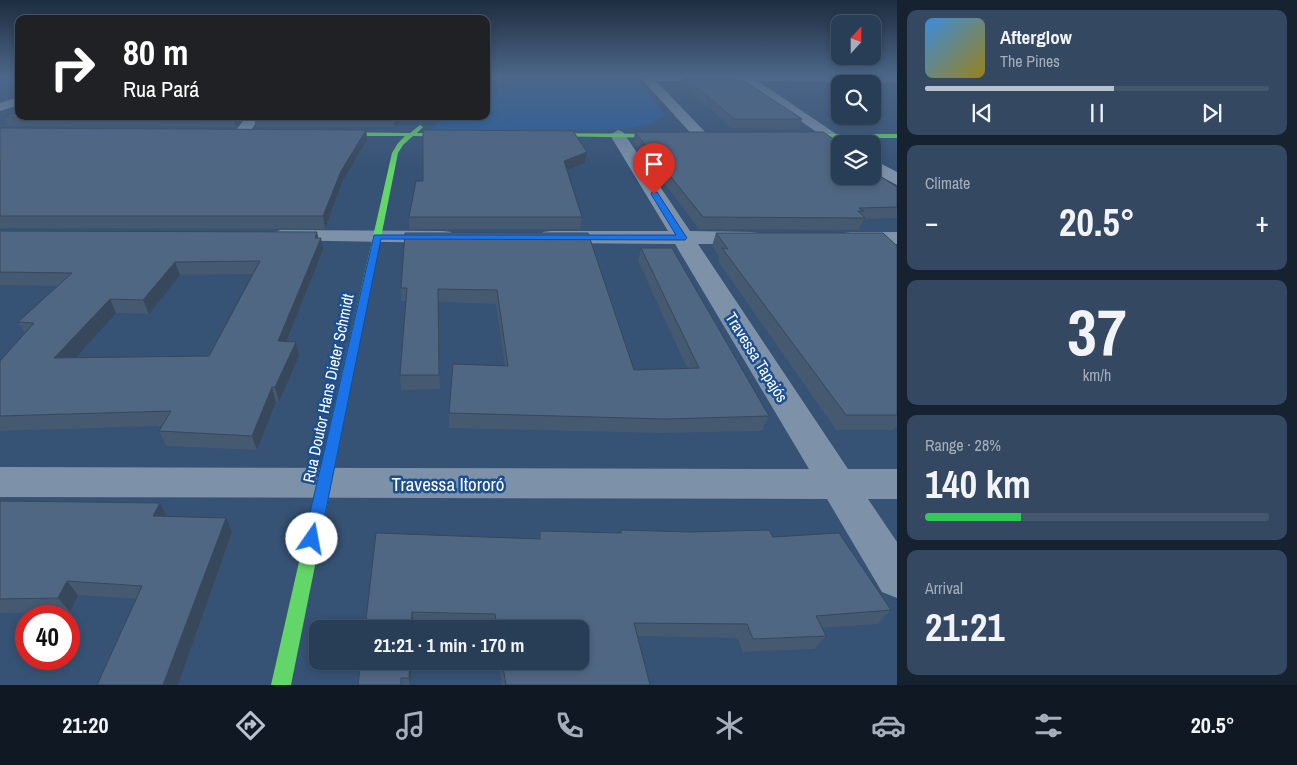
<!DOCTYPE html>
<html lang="en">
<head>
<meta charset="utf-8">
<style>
  :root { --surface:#283e57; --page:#344961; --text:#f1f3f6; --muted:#a5aeba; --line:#44576d; --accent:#b9c2ce }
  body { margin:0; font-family:"Archivo Narrow",sans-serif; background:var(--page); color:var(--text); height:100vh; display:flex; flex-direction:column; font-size:19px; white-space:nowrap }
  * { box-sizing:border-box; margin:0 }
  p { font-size:16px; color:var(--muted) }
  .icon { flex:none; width:28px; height:28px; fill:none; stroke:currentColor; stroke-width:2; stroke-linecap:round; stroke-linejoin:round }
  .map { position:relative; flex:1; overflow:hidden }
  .drawer { display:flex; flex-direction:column; gap:10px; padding:10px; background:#162230; width:400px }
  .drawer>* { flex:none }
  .banner { position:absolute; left:15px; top:15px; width:475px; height:105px; border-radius:10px; box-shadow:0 2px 8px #0003,0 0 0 1px var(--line); background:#202124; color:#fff; overflow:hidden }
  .needle { width:32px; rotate:21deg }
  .controls { position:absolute; left:831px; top:15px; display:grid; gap:10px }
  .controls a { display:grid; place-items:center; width:50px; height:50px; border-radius:10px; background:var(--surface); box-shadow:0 2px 8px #0003,0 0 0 1px var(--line); font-size:25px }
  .speed { position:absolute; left:15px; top:605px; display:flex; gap:10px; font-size:25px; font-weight:700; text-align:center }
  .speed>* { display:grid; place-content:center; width:65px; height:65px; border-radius:50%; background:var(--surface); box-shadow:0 2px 8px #0003,0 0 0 1px var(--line); line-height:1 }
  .speed .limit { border:8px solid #d22; background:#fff; color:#111 }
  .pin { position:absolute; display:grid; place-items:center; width:42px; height:42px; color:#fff; margin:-51px -21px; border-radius:50% 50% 50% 0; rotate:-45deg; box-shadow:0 0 5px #0007 }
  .pin .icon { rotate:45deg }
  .me { position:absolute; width:55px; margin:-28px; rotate:12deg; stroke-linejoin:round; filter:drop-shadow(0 0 4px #0008) }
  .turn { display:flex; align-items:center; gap:18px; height:105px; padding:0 25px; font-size:22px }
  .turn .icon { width:65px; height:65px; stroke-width:2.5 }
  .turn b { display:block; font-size:35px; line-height:42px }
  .big { font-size:38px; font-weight:700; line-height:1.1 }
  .drawer .tile { flex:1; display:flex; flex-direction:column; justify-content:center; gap:8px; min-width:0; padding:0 18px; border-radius:10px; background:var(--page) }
  .drawer .dial { align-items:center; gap:0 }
  .dial b { font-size:65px; line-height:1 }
  .song { display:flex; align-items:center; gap:15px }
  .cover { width:60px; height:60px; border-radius:8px; background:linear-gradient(135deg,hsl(210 70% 55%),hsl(50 70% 35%)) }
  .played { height:5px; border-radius:2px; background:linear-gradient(90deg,var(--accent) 55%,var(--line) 55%) }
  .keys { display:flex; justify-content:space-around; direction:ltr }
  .heat { display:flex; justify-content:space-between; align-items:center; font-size:28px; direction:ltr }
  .charge { height:8px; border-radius:4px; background:linear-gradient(90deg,#34c759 28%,var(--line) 0) }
  .trip { position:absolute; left:309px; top:620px; width:280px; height:50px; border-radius:10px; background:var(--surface); box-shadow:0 2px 8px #0003,0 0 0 1px var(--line); font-weight:700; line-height:50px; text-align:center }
  .tabs { display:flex; height:80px; justify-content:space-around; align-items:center; background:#101923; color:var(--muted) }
  .tabs .icon { width:35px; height:35px }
  .tabs .active { color:var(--accent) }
  .tabs b { font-size:22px; color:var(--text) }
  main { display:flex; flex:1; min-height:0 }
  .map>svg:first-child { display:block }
  .green { fill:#265fa1 }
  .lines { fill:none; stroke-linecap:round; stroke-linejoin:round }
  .street { fill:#7d92a8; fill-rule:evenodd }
  .fast { fill:#63d668; fill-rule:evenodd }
  .wall { fill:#455971; fill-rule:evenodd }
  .shaded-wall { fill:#38485c }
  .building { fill:#506783; stroke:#38485c; fill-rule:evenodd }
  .route { fill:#1a73e8; stroke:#114b97 }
  .labels { text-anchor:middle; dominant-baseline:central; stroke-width:5; stroke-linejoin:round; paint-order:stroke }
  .street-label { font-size:16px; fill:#fff; stroke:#1b4f8f }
  .near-street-label { font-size:19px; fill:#fff; stroke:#1b4f8f }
</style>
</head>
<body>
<main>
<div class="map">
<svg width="897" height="685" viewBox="0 0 897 685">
  <rect width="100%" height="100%" fill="#365274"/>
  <path class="green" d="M0 75H19V83L0 90Z
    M510 75 634 76 666 116 646 125 625 129 429 130 449 116H486V91Z"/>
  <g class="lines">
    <path class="street" d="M638 75H897V82L758 81 851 144H840V148L742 81H656L709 136 706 139H696Z
      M19 97V105L0 111V103Z
      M247 116H261L246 137H236L233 134Z
      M618 130 623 132 690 231 751 232 759 233 762 238 759 243 751 244H698L848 469H897V499H868L897 542V598L882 592 827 499 0 497V467L809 469 675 244 551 243 543 242 540 237 543 232 551 231H668L610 135Z
      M872 159 897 172V185L872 172Z
      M281 230 443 231 451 232 454 237 451 242 443 243 274 240 270 236 274 232Z
      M851 232H897V244L843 243 840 238 843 233Z"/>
    <path class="fast" d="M497 75H502L486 84V81Z
      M420 125 423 127 417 133H461L464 135 461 137 413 136 403 145 398 153 291 685H271L392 153 398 143 405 136H329L326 134 329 132 410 133Z
      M539 133 671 134 674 136 671 138 537 136V134Z
      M897 134V138H791L788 136 791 134Z"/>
  </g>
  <path class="wall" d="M683 75 802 119 799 129 731 128 681 83Z
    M244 116 236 127 9 126 4 117Z
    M254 116H407L395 127H256L254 117Z
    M0 128 366 130 367 140 342 182 325 229 0 228Z
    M635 132 840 176 897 187V218L864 219 859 230 699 229 633 142Z
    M587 152 585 163 567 170 582 217 580 229H409V217L423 181Z
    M0 231 317 232 318 238 323 250 287 341 299 356 279 402H276L257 450 166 446 159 431 162 426 0 431V361L25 333 18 322 57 286 0 285ZM253 274 209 356 75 358 116 313 149 314 180 275Z
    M405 233 634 370 687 368 638 261 641 248 769 416 762 431 661 433 449 428V413L505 366 496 304 438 302 440 389 401 390 400 375 406 301H401V288Z
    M716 233 897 246V427H896L894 430H836L718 261 719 256 712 246Z
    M0 501 167 516 232 532 178 685H97L136 599 78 595 70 612 0 613Z
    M621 530 773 537 891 610 878 624 822 628 826 636 814 649 743 652 737 638 637 636 650 685H502L498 661H580V629H493V627L414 626 365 629 538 539 540 531 620 533Z
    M412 661 410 685H358Z"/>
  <path class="shaded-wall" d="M235 116H244L236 127 234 117Z
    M396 116H407L395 127 394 117Z
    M366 130 367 140 342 182 325 229 323 216 341 171Z
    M587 152 585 163 562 172 564 161Z
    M317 232 319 243 321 238 323 250 281 355 278 341Z
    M175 262 180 275 149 314 143 300Z
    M110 299 116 313 62 373 54 358Z
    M296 342 299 356 279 402 275 387Z
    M272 387 276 402 257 450 252 436Z
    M160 503 167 517 153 516Z
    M226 518 232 532 178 685H163Z
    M67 581 78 595 70 612 58 598Z
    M412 612 414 626 413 629H411Z
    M410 661H412L410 685 409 678Z"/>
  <path class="building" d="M683 75H735L802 119H734Z
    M19 112V116H235L234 117H4Z
    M254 116H396L394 117H254Z
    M0 128 366 130 341 171 323 216H0Z
    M423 130 573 131 587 152 564 161 582 217H409L416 181H423Z
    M635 132H823L841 144H840V176H872V171L897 187V207L859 208 864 211H858L865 218 703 217Z
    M0 231 317 232 315 238H321L278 341 296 342 275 387H272L252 436 159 431 171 411 0 416V361L34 323 18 322 72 273 0 272ZM260 261 209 356 54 358 110 299 143 300 175 262Z
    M405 233H588L634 370 699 368 641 248H672L769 416 666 419 449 413 453 364 508 366 497 290 438 289 439 375H400L407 288H401Z
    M716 233H883L897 246V415H846L722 248 728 249Z
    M0 501 160 503 153 516 226 518 163 685H97L142 586 67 581 58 598 0 599Z
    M621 530 690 532 769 530 773 537 839 533 891 610 816 616 826 636 753 639 747 624 634 623 650 685H506L502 661H580V629H497L495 614 412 612 411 629H365L376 533 540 539V531L621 533Z
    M361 661H410L409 678H401V685H358Z"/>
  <linearGradient id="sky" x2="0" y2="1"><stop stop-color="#1e2d40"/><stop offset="0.44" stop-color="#4c6688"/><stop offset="1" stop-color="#4c6688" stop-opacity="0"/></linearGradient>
  <rect width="897" height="171" fill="url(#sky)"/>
  <path class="route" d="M652 192H657L687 238 685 240 381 239 320 539 318 544 312 546 307 544 304 539 374 235H676L651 194Z"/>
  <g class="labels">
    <g class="street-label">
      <text transform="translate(757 357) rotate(58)">Travessa Tapajós</text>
      <text transform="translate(328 388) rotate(-78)">Rua Doutor Hans Dieter Schmidt</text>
    </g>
    <g class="near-street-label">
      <text x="448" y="484">Travessa Itororó</text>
    </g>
  </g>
</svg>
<div class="controls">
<a><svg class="needle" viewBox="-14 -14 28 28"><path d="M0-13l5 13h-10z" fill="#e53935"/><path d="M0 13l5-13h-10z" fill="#a5aeba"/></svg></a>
<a><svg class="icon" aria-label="search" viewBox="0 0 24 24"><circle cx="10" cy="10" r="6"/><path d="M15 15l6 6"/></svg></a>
<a><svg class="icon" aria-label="layers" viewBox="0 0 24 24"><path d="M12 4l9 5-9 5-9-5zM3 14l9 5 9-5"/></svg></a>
</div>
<div class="speed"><div class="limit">40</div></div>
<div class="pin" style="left:654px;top:194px;background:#d93025"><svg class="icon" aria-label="arrive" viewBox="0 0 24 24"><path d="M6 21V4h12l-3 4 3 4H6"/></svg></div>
<svg class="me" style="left:312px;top:539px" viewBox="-20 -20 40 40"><circle r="19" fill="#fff"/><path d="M0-13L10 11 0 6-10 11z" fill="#1a73e8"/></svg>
<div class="trip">21:21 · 1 min · 170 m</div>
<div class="banner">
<div class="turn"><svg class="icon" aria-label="right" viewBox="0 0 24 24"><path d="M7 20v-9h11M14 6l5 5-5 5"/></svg><div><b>80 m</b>Rua Pará</div></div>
</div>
</div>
<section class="drawer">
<div class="tile">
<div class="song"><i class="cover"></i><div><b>Afterglow</b><p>The Pines</p></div></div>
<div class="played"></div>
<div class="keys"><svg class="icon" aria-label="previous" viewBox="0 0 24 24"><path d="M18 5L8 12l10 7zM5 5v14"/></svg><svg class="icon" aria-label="pause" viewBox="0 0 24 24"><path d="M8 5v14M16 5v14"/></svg><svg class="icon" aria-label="next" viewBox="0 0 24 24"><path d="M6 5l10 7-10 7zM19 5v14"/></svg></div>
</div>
<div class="tile"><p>Climate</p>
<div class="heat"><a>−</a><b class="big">20.5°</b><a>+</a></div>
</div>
<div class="tile dial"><b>37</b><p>km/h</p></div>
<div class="tile"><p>Range · 28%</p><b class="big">140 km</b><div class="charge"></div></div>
<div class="tile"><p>Arrival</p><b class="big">21:21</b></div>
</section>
</main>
<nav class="tabs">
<b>21:20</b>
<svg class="icon active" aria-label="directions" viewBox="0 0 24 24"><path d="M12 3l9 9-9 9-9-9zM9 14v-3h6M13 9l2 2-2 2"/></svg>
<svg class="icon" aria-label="music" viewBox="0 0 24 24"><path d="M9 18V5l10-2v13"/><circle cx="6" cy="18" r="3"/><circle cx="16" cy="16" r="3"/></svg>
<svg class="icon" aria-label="phone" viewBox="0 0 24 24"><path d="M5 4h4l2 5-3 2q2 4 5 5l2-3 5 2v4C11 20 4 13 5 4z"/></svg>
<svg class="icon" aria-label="climate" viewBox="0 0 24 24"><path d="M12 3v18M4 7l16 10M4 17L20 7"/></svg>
<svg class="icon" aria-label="car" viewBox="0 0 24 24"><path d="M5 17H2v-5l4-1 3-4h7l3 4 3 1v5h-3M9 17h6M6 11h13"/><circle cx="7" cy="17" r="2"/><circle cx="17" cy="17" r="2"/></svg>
<svg class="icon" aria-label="filters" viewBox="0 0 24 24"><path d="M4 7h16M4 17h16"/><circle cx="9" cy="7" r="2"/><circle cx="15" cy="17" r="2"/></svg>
<b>20.5°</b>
</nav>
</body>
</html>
